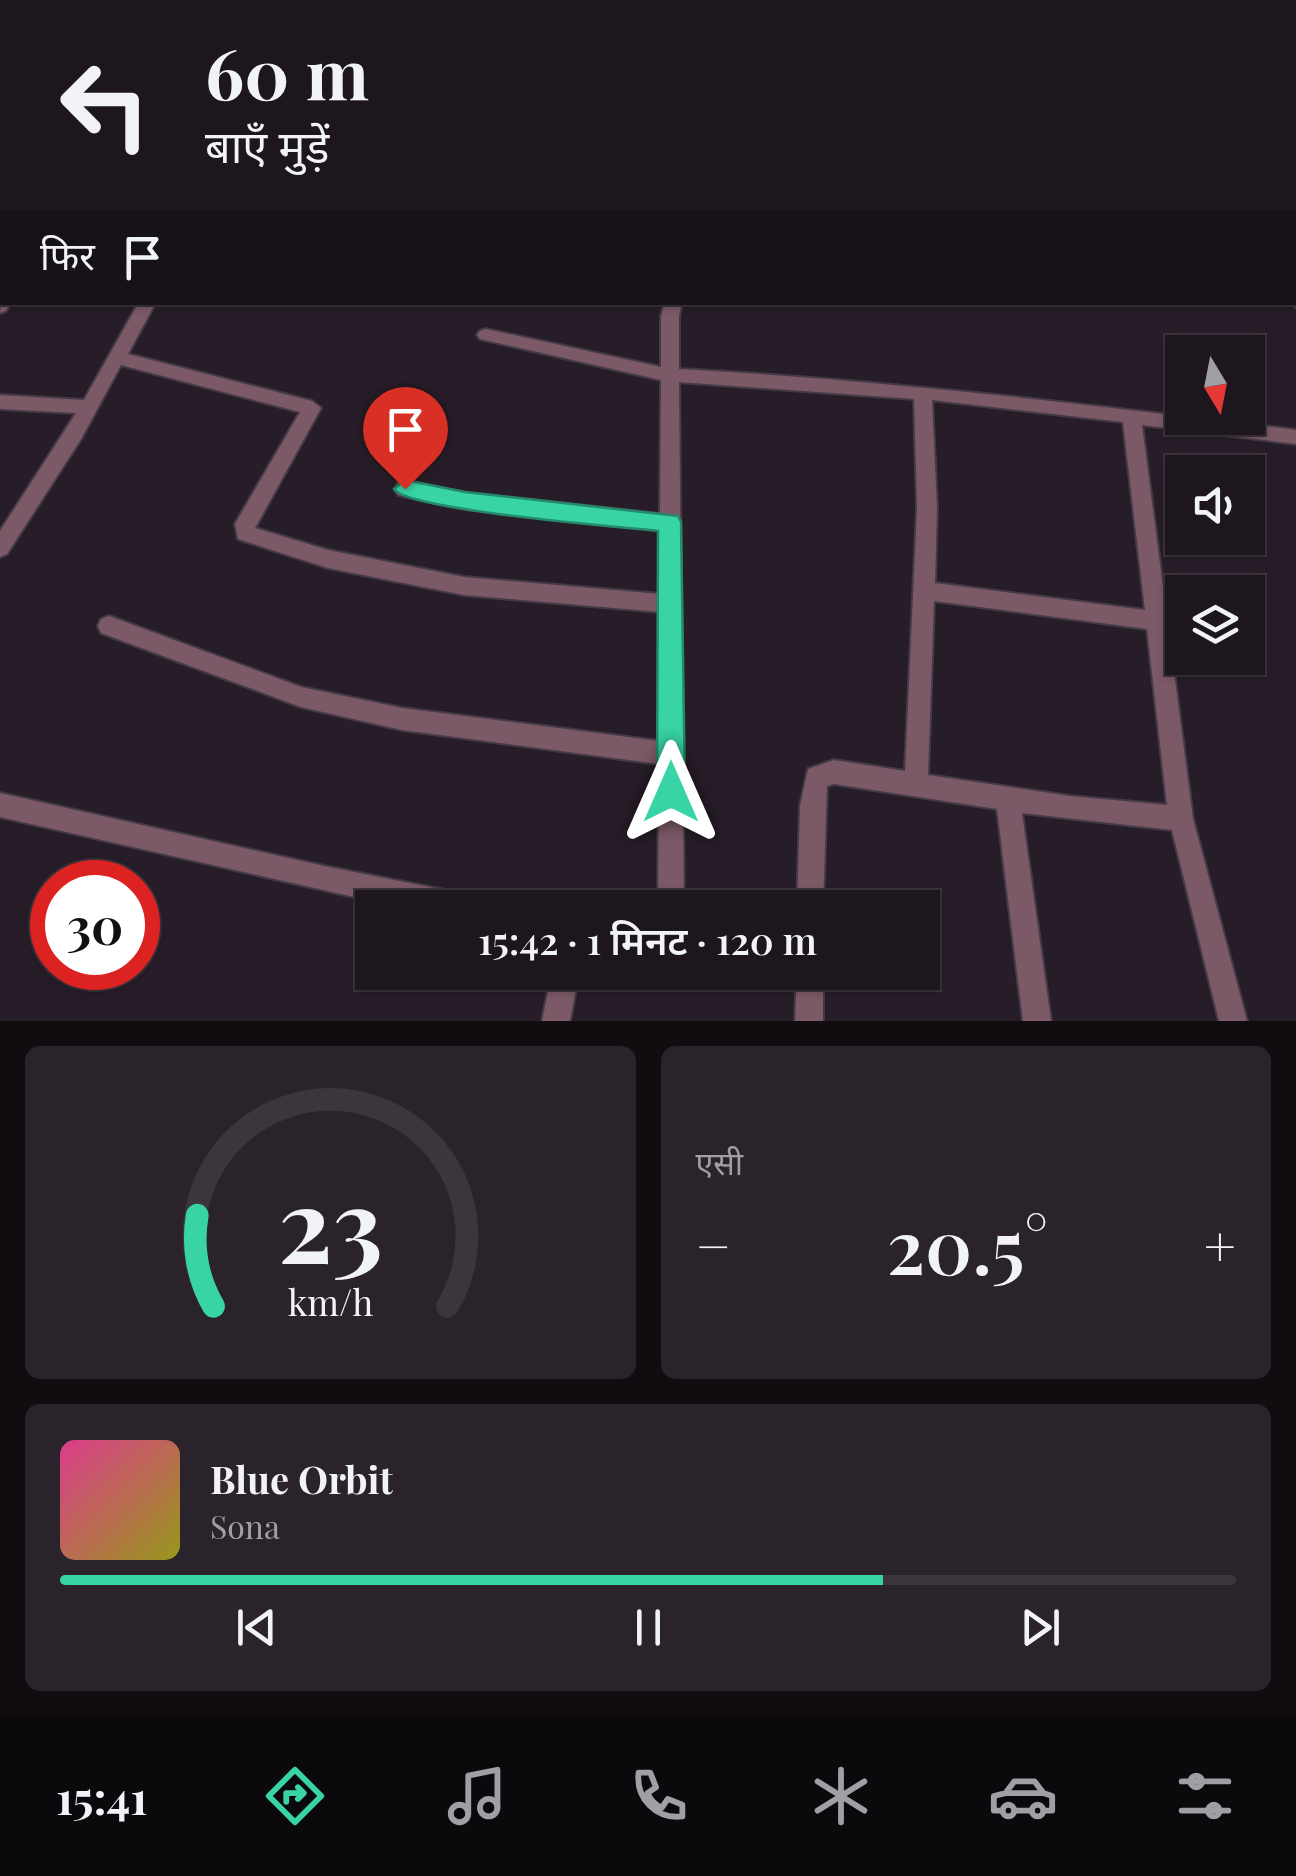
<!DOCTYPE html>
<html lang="hi">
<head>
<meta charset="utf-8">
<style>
  :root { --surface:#1d161e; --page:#2a232b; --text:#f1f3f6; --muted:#a09fa4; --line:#3b353c; --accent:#38d4a6 }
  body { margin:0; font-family:"Playfair Display","Noto Sans Devanagari",serif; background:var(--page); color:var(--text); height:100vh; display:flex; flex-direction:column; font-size:38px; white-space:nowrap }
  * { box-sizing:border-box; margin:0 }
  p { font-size:32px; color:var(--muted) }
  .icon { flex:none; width:55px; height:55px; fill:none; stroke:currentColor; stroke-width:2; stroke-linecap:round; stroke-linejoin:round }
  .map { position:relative; height:1021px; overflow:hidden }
  .panel { display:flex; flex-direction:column; gap:25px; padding:25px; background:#100c10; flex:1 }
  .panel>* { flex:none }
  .hud { position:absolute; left:0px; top:0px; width:1298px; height:305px; box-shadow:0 2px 8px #0004,0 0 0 2px var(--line); background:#1d161e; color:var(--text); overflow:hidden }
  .needle { width:65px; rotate:170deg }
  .controls { position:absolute; left:1165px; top:335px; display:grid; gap:20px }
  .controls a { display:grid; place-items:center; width:100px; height:100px; border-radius:0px; background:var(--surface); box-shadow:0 2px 8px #0004,0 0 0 2px var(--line); font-size:50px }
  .speed { position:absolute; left:30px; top:860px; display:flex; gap:20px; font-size:50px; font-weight:700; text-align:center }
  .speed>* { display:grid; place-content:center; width:130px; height:130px; border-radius:50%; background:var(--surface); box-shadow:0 2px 8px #0004,0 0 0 2px var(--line); line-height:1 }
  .speed .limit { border:15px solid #d22; background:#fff; color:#111 }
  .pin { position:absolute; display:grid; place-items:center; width:85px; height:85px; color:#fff; margin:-102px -42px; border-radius:50% 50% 50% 0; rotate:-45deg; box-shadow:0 0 10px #0007 }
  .pin .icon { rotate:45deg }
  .me { position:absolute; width:110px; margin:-55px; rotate:0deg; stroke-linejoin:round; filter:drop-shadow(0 0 8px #0008) }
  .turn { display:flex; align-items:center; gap:35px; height:210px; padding:0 40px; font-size:45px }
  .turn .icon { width:130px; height:130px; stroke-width:2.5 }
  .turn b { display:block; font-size:70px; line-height:85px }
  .then { display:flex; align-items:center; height:95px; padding:0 40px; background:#0003; gap:20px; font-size:38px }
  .big { font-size:75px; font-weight:600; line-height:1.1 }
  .panel .tile { flex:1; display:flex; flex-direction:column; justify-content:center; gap:15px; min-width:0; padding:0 35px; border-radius:15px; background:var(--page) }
  .panel .dial { align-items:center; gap:0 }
  .dial svg { height:260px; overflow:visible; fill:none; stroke:var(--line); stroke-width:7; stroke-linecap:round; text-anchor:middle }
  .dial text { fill:var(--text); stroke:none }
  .song { display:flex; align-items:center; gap:30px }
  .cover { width:120px; height:120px; border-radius:15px; background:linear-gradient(135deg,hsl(330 70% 55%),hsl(60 70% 35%)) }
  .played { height:10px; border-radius:5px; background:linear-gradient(90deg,var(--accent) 70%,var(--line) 70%) }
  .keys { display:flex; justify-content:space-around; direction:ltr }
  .heat { display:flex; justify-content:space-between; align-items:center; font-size:55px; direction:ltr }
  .panel .tiles { flex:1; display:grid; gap:25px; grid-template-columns:1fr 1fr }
  .tile:last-child { grid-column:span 2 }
  .trip { position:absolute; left:355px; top:890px; width:585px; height:100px; border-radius:0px; background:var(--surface); box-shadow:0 2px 8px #0004,0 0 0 2px var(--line); font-weight:600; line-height:100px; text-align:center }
  .tab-bar { display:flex; height:160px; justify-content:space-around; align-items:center; background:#0c090c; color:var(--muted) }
  .tab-bar .icon { width:70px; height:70px }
  .tab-bar .on { color:var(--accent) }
  .tab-bar b { font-size:45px; color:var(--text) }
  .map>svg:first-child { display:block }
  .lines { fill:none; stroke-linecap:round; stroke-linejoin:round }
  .street-casing { stroke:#443a45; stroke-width:4 }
  .street { fill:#7c5966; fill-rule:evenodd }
  .route { fill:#38d4a6; stroke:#248a6c; stroke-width:2.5 }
</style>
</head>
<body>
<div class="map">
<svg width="1296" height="1021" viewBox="0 0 1296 1021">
  <rect width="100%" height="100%" fill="#271d28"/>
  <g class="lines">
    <defs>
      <path id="street" d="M336 0H361L362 2H338Z
        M566 0H593L594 2H568Z
        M858 0H892L893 2H860Z
        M1045 0H1057V2H1045Z
        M1295 46H1296V54H1295Z
        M0 47H2V55H0Z
        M2 173V185L0 186V174Z
        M0 234H2V244H0Z
        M1295 295H1296V307L1287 302H1295Z
        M2 296V302H11L6 311 0 313Z
        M139 302H156L128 354 312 401 321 408 255 528 328 550 464 577 660 594V530L465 509 398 495 395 489 398 483 405 481 465 493 660 514 661 380 480 339 477 335 480 331 486 329 661 367V316L665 302H682L679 316V369C886 380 1092 405 1296 430V444L1142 425 1193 819 1247 1021H1219L1172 830 1022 813 1051 1021H1023L997 809 834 784 827 786 823 908H797L800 806 808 769 834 760 905 771 917 508 914 399 679 382 684 908H658L659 764 402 730 301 707 101 633 98 626 101 619 109 616 301 687 402 708 659 741 660 612 464 595 328 568 238 539 235 524 300 412 121 365 81 439 7 554 0 557V531L76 413 0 409V395L84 400ZM932 400 1123 422 1145 610 935 583 937 508ZM934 601 1147 629 1167 805 1070 796 928 775Z
        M0 793 324 866 470 895 479 899 483 908H403L0 817Z
        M552 972H579L570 1021H542Z
        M797 972H823V1021H795Z"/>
    </defs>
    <use href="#street" class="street-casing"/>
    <use href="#street" class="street"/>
  </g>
  <path class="route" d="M405 480 465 492 678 516 681 522 685 792 680 802 671 806 661 802 657 792 658 531C621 527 407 510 394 489Z"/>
</svg>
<div class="controls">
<a><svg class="needle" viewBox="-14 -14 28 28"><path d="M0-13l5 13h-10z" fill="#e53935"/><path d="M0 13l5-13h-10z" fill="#a09fa4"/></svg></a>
<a><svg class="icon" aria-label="sound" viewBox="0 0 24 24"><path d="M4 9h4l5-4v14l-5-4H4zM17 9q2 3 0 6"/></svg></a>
<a><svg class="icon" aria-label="layers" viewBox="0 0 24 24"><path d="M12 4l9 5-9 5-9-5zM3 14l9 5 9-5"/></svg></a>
</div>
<div class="speed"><div class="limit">30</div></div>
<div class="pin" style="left:405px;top:489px;background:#d93025"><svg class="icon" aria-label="arrive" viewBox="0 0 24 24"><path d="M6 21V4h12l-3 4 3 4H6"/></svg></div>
<svg class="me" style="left:671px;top:792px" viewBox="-20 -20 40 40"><path d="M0-17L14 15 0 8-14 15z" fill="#38d4a6" stroke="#fff" stroke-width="4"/></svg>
<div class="trip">15:42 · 1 मिनट · 120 m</div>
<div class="hud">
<div class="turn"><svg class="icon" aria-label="left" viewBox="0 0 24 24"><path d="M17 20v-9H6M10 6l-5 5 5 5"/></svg><div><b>60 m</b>बाएँ मुड़ें</div></div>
<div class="then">फिर<svg class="icon" aria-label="arrive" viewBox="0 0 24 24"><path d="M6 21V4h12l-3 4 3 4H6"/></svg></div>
</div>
</div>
<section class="panel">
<div class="tiles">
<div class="tile dial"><svg viewBox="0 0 100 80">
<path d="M14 69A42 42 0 1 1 86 69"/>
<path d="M14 69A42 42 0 0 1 9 41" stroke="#38d4a6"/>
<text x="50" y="56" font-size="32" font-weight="700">23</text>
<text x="50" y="72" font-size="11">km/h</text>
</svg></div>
<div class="tile"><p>एसी</p>
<div class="heat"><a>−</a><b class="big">20.5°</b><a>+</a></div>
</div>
<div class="tile">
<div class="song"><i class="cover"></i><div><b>Blue Orbit</b><p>Sona</p></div></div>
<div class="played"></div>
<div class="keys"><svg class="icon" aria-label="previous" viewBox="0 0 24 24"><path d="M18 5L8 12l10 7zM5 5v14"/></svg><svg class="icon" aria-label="pause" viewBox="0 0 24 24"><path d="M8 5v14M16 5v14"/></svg><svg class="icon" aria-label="next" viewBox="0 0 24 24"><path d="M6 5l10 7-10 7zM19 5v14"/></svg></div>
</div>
</div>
</section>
<nav class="tab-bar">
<b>15:41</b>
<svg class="icon on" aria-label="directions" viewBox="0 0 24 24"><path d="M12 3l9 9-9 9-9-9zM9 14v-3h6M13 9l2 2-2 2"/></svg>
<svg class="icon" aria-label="music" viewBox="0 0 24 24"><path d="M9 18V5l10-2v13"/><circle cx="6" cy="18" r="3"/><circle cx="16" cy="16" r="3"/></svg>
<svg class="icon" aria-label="phone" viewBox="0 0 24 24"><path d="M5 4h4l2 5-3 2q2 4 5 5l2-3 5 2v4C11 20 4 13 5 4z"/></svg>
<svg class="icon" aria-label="climate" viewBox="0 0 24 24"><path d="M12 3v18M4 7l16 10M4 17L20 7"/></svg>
<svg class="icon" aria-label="car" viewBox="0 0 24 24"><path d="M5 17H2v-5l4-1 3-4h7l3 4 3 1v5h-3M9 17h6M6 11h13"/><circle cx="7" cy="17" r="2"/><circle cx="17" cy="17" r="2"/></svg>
<svg class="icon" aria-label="filters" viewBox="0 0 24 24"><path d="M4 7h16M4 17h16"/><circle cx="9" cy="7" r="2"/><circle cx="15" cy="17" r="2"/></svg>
</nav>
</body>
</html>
